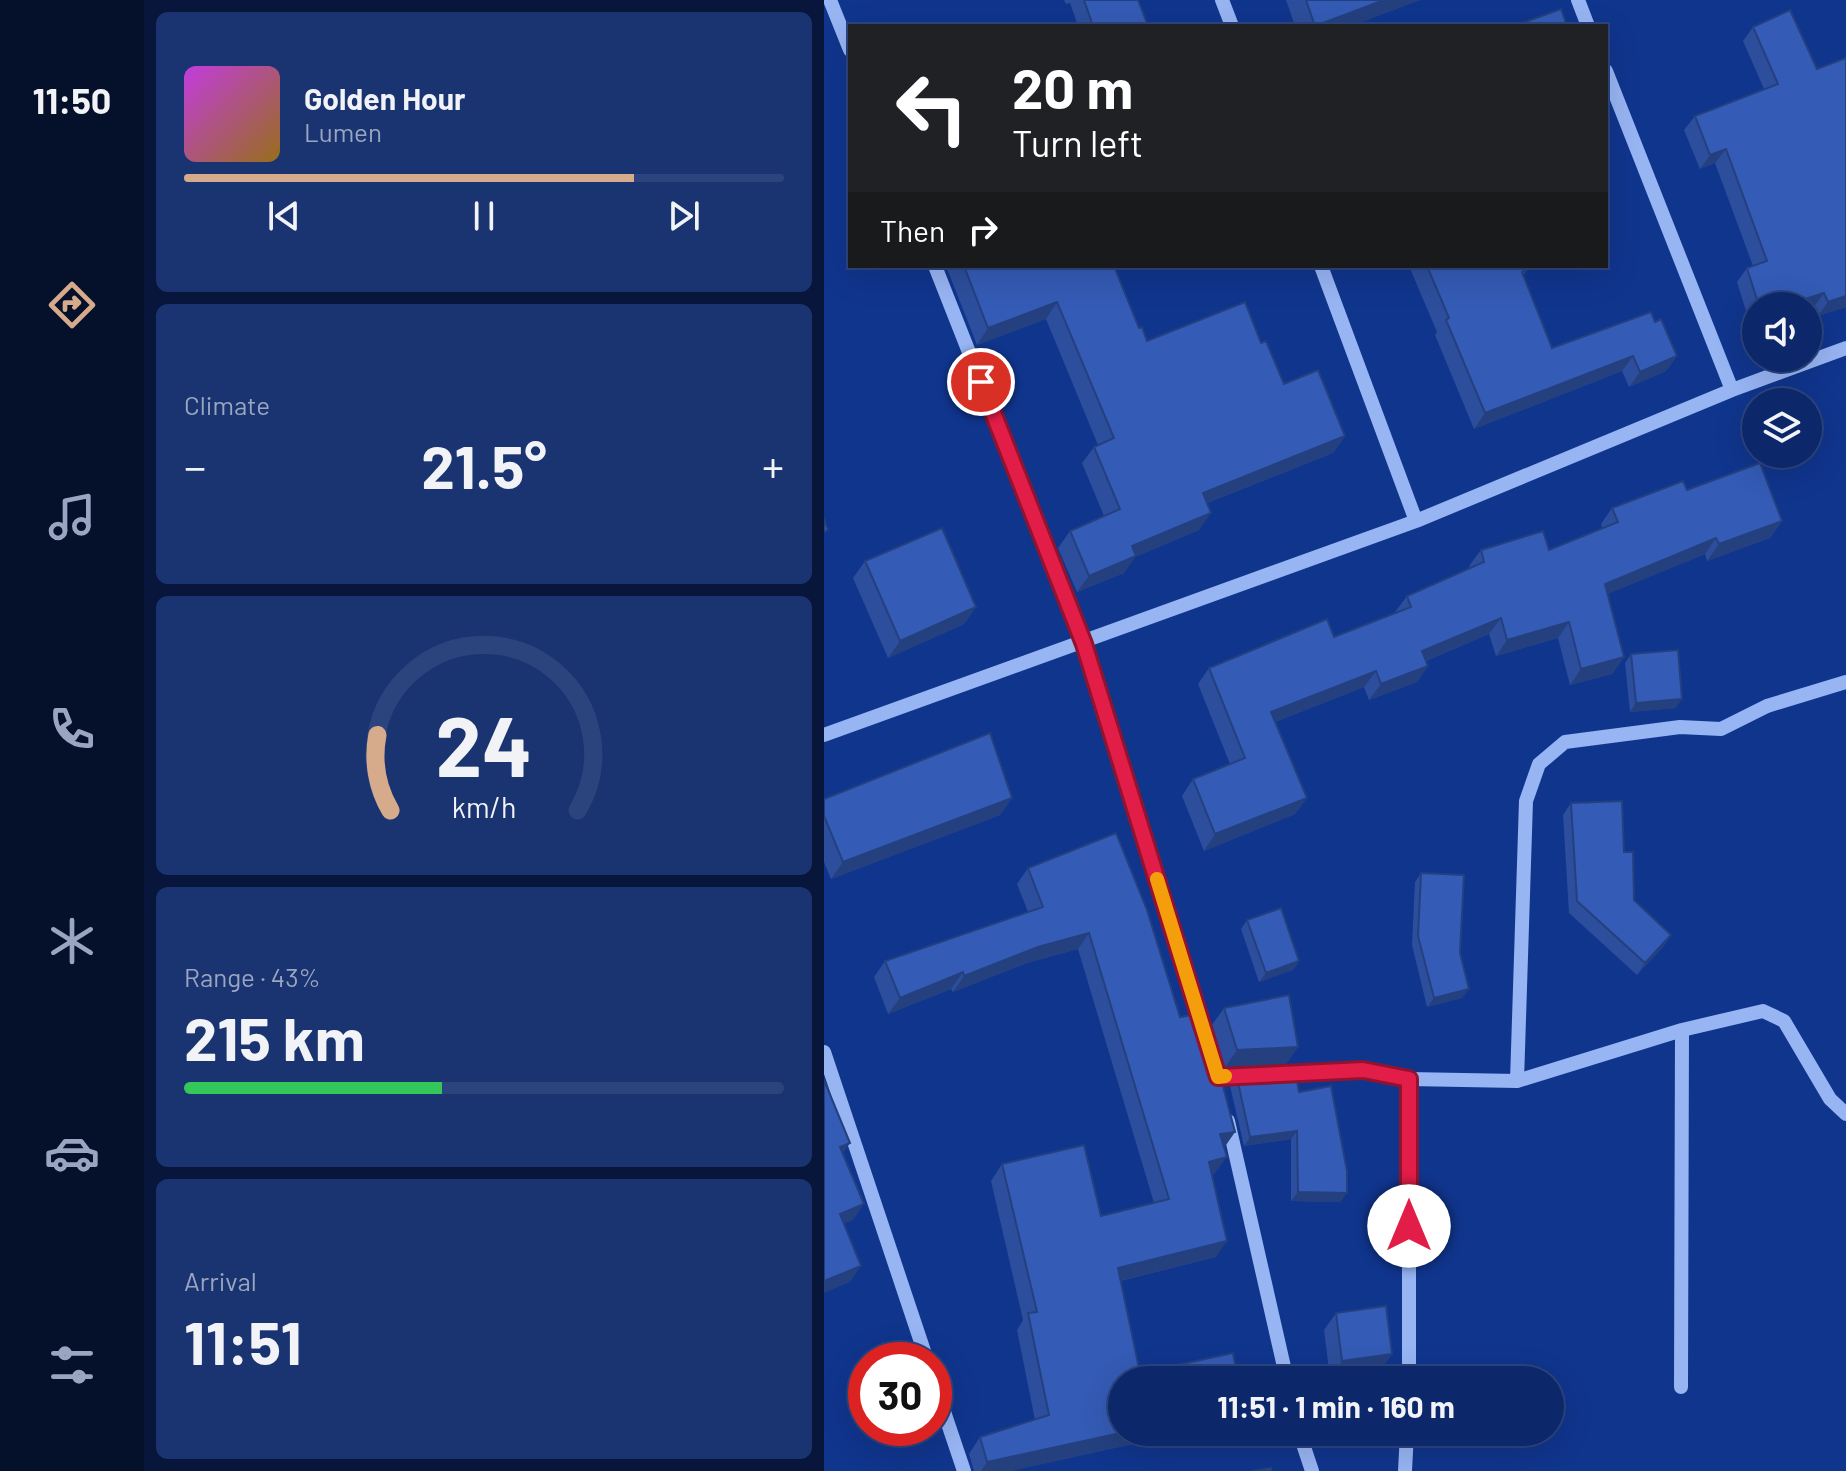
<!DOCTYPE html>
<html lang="en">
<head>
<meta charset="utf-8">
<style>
  :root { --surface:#0c286a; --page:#1a3472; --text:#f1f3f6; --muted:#9aa6c1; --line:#2c447e; --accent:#d6ab8b }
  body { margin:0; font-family:Barlow,sans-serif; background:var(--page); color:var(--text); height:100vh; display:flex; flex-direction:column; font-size:30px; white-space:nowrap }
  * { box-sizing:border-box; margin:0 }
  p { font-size:26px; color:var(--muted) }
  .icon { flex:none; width:44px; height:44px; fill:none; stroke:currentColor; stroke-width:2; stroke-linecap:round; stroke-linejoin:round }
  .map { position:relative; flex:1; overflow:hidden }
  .panel { display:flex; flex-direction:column; gap:12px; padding:12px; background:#07163a; width:680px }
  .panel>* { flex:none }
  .banner { position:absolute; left:24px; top:24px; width:760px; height:244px; border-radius:0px; box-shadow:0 8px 32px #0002,0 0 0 2px var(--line); background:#202124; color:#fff; overflow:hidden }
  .buttons { position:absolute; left:918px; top:292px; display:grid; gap:16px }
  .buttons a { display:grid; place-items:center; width:80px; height:80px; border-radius:50%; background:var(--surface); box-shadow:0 8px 32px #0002,0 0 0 2px var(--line); font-size:40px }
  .speed { position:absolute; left:24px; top:1342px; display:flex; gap:16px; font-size:40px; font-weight:700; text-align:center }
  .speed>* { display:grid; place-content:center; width:104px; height:104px; border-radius:50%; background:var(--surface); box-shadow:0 8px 32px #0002,0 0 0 2px var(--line); line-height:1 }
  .speed .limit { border:12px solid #d22; background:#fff; color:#111 }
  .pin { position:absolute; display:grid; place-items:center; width:68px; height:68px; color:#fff; margin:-34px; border:4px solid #fff; border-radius:50%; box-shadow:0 2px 8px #0007 }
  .me { position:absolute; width:88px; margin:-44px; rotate:0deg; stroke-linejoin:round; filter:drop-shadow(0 0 6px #0008) }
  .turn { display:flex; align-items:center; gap:28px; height:168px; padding:0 32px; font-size:36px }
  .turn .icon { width:104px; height:104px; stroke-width:2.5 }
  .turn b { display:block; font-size:56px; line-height:68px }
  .then { display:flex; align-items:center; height:76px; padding:0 32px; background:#0003; gap:16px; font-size:30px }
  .big { font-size:60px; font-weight:700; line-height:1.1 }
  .panel .card { flex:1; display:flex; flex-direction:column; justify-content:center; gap:12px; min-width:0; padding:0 28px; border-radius:12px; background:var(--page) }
  .panel .dial { align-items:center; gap:0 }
  .dial svg { height:208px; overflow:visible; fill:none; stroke:var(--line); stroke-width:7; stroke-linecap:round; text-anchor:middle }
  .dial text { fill:var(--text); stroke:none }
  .song { display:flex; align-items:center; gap:24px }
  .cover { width:96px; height:96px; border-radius:12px; background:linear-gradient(135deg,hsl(290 70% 55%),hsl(40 70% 35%)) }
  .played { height:8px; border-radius:4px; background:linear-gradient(90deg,var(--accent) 75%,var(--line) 75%) }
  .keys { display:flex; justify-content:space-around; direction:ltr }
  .heat { display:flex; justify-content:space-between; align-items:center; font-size:44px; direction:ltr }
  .charge { height:12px; border-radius:6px; background:linear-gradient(90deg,#34c759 43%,var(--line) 0) }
  .trip { position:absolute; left:284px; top:1366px; width:456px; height:80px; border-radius:40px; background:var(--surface); box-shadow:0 8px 32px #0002,0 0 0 2px var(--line); font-weight:700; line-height:80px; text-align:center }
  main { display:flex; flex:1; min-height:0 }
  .menu { display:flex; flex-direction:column; width:144px; justify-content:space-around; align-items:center; background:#05102a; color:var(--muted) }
  .menu .icon { width:56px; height:56px }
  .menu .active { color:var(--accent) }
  .menu b { font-size:36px; color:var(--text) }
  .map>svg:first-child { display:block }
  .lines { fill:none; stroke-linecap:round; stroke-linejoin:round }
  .minor { stroke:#97b4f3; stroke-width:14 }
  .wall { fill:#2d4e9c }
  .shaded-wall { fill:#24407f }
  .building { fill:#345bb5; stroke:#24407f; stroke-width:2 }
  .route-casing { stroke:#92132f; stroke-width:20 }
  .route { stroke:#e11d48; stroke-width:14 }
  .slow { stroke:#f59e0b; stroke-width:14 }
</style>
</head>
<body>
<main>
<nav class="menu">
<b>11:50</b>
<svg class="icon active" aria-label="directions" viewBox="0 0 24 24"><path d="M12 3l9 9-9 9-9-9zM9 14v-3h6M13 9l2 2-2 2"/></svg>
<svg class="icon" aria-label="music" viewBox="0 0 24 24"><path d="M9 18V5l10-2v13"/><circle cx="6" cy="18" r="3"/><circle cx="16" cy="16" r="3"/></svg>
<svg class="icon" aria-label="phone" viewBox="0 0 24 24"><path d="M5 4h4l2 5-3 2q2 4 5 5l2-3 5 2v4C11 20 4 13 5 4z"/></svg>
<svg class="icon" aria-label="climate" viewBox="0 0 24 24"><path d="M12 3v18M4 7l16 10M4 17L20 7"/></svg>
<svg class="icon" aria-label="car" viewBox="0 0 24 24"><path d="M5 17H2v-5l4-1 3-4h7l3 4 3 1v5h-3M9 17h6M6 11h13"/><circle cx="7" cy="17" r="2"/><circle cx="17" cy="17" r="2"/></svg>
<svg class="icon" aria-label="filters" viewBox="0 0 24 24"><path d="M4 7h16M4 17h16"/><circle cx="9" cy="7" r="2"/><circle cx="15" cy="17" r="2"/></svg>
</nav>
<section class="panel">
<div class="card">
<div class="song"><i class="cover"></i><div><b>Golden Hour</b><p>Lumen</p></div></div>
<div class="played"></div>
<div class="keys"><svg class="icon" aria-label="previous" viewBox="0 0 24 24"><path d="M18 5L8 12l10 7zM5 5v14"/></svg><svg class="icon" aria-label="pause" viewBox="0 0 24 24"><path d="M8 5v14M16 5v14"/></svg><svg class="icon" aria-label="next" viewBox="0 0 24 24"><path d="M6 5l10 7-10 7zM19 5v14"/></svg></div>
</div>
<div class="card"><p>Climate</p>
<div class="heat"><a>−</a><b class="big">21.5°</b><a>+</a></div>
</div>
<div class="card dial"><svg viewBox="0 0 100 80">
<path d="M14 69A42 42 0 1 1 86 69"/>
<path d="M14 69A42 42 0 0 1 9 40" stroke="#d6ab8b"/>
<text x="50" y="56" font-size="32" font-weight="700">24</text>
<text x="50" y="72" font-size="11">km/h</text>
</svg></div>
<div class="card"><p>Range · 43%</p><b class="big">215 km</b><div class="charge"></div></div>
<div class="card"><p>Arrival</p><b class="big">11:51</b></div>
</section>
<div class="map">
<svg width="1022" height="1471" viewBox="0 0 1022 1471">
  <rect width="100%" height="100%" fill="#10358d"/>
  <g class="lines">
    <path class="minor" d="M6 0 26 50
      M398 0 408 26
      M754 0 764 26
      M782 71 908 390
      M111 266 260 644 380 1031
      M497 266 592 521
      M0 735 592 521 908 390 1022 348
      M0 1052 103 1360
      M394 1077 539 1070 585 1079 693 1081 702 801 715 764 741 742 856 727 897 729 943 706 1022 682
      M585 1079V1380
      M693 1081 858 1030 939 1011 960 1021 1006 1099 1022 1114
      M404 1121 463 1380
      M110 1382 140 1471
      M857 1387 858 1030
      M475 1432 488 1471
      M581 1471 583 1432"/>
  </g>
  <path class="wall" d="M240 0H314L324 26H254L246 3 242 4Z
    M462 0H596L527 26H471Z
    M929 27 993 69 1022 58V307L994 316 990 307 984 309V306H932V326L927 327 913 282 923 268 929 266 891 163 876 169 860 130 871 116 940 89 919 41Z
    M122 266H290L315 328 323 341 437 343 460 384 521 436 509 453 383 503 375 530 311 557 300 573 253 592 234 548 246 531 280 516 258 463 270 447 274 445 222 319 153 345Z
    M585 266H701L703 270 699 276 728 348 831 322 853 356 842 371 805 387 798 371 650 429 611 335 613 332Z
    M863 490 958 521 946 538 883 561 881 554 783 594 800 657 788 674 746 685 734 638 672 656 665 634 602 661 604 666 593 682 545 700 540 687 451 722 483 798 471 814 380 851 358 796 369 779 406 764 374 684 385 668 510 637 572 614 571 612 583 596 646 568 645 566 657 550H725L778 529 777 524 788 508Z
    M41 561 152 607 140 624 64 658 29 578Z
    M807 654 852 708 806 712 801 663Z
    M188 798 176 815 7 879 0 862V799Z
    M747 803 800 852 810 900 847 935 839 947 813 975 745 913 739 815Z
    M204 868 356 1017 400 1148 391 1173 387 1174 392 1257 296 1281 298 1432H363L186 1471H150L145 1454 156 1437 211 1420 193 1330 199 1320 167 1181 178 1164 277 1216 330 1203 254 949 203 963 129 992 127 989 64 1014 50 977 61 961 204 912 193 884Z
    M597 873 636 953 645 989 638 998 603 1007 588 945 591 882Z
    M423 920 475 961 469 970 435 982 417 929Z
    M400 1008 474 1047 462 1064 401 1067 388 1025Z
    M413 1078 475 1092 523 1193 516 1202 467 1201V1139L420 1146 406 1086Z
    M512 1313 568 1354 556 1371 506 1378 500 1330Z"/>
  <path class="shaded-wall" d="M560 0H596L527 26H491Z
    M902 149 891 163 876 169 886 155Z
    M1000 293 990 307 984 309V306H959Z
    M1022 296V307L994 316 1004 302Z
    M233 302 222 319 153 345 164 328Z
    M809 356 798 371 650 429 661 413Z
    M853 356 842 371 805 387 816 372Z
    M521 436 509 453 367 509 379 493Z
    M387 513 375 530 311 557 300 573 253 592 265 576 308 546Z
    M958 521 946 538 883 561 895 544Z
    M892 538 881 554 769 600 781 584Z
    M152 607 140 624 64 658 76 641Z
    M677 618 665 634 587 667 598 651Z
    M745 622 734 638 672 656 683 640Z
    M800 657 788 674 746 685 757 669Z
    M604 666 593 682 545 700 557 684Z
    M552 671 540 687 435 728 447 712Z
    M858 699 852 708 806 712 812 703Z
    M188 798 176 815 7 879 19 862Z
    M483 798 471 814 380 851 391 834Z
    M265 933 254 949 203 963 129 992 140 976 214 947Z
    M847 935 839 947 813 975 821 963Z
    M475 961 469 970 435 982 442 973Z
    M139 972 127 989 64 1014 76 998Z
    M645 989 638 998 603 1007 610 998Z
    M474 1047 462 1064 401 1067 413 1050Z
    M473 1131 467 1139 420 1146 426 1137Z
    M411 1132 400 1148 396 1134Z
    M26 1143 15 1159 16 1147Z
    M403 1157 391 1173 373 1179 385 1162Z
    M474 1192 523 1193 516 1202 467 1201Z
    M40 1204 29 1220 5 1230 16 1214Z
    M403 1241 392 1257 282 1284 294 1268Z
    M37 1266 26 1282 0 1293V1281Z
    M568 1354 556 1371 506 1378 518 1361Z
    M301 1432H363L186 1471H157L163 1462Z"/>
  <path class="building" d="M260 0H314L324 26H269Z
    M482 0H560L491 26Z
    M737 9 743 26H690Z
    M966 10 993 69 1022 58V296L1004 302 1000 293 959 306H935L923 268 943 261 902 149 886 155 871 116 954 84 929 27Z
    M140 266H290L315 328 318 327 323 341 421 302 437 343 442 341 460 384 494 370 521 436 379 493 387 513 308 546 312 556 265 576 246 531 296 509 270 447 290 438 233 302 164 328Z
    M603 266H701L703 270 698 272 728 348 827 312 831 322 837 319 853 356 816 372 809 356 661 413 622 320 625 318Z
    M936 463 958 521 895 544 892 538 781 584 800 657 757 669 745 622 683 640 677 618 598 651 604 666 557 684 552 671 447 712 483 798 391 834 369 779 421 758 385 668 503 619 510 637 587 607 583 596 660 562 657 550 719 531 725 550 794 522 788 508 859 481 863 490Z
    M0 519 4 530 0 532Z
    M118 528 152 607 76 641 41 561Z
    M854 650 858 699 812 703 807 654Z
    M166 733 188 798 19 862 0 816V799Z
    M798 801 800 852H809L810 900 847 935 821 963 753 901 747 803Z
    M292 833 323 910 356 1017 380 1013 411 1132 396 1134 403 1157 385 1162 403 1241 294 1268 316 1373 409 1353 414 1380H298V1432H301L163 1462 156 1437 225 1415 204 1313 213 1312 178 1164 260 1145 277 1216 345 1199 265 933 214 947 140 976 139 972 76 998 61 961 219 907 204 868Z
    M597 873 640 875 636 953 645 989 610 998 594 936Z
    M457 908 475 961 442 973 423 920Z
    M465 995 474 1047 413 1050 400 1008Z
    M472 1075 475 1092 507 1086 523 1171V1193L474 1192 473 1131 426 1137 413 1078Z
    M0 1080 26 1143 16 1147 40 1204 16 1214 37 1266 0 1281Z
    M562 1306 568 1354 518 1361 512 1313Z
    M447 1468V1471H428Z"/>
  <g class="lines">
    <defs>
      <path id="route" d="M157 382 260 644 394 1077 539 1070 585 1079V1226"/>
    </defs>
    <use href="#route" class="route-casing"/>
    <use href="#route" class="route"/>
    <path class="slow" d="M333 879 394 1077 401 1076"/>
  </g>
</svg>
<div class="buttons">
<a><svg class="icon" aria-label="sound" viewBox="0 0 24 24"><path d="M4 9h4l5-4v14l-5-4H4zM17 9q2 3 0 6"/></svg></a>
<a><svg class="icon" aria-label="layers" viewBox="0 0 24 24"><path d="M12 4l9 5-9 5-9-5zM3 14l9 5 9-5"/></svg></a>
</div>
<div class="speed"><div class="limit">30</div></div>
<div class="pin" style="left:157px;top:382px;background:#d93025"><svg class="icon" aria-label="arrive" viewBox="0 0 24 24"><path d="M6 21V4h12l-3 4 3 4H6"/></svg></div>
<svg class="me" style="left:585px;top:1226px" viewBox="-20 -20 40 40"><circle r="19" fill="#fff"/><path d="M0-13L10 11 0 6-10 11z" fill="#e11d48"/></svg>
<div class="trip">11:51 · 1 min · 160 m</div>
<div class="banner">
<div class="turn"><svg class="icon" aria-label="left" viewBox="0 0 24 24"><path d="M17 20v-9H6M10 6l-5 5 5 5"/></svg><div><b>20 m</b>Turn left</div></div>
<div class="then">Then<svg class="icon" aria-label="right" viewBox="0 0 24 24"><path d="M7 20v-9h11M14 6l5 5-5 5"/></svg></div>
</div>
</div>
</main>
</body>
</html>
